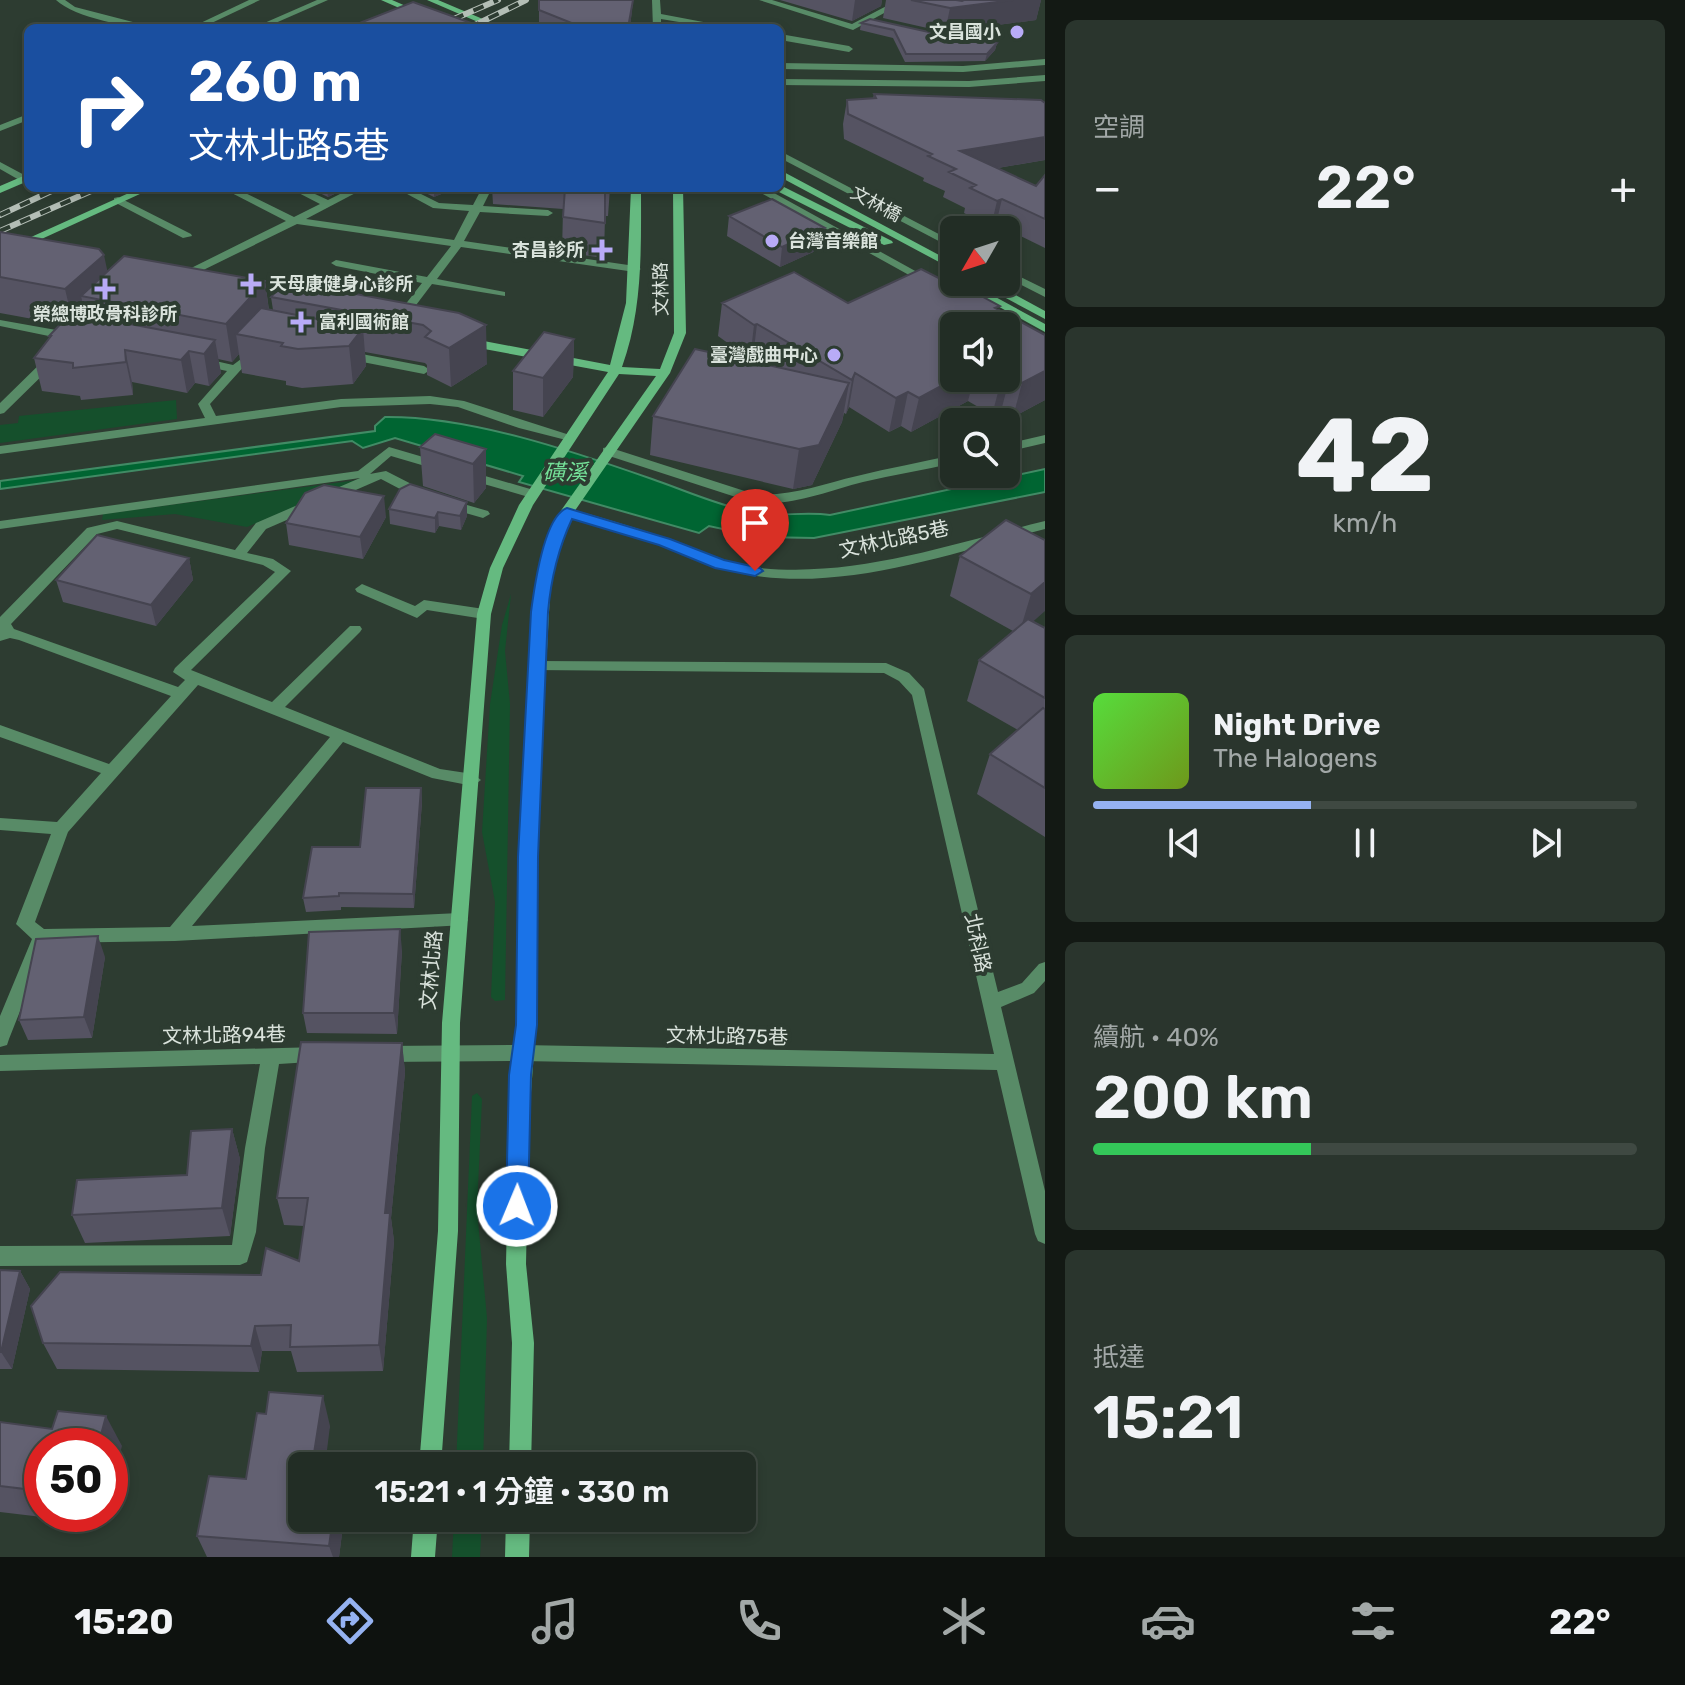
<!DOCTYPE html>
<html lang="zh-TW">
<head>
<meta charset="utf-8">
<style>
  :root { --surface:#222d25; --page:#2a352d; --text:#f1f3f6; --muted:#a2a8a7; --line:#3f4942; --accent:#95b2f1 }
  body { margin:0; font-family:Rubik,"Noto Sans TC",sans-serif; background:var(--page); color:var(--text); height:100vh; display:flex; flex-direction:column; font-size:30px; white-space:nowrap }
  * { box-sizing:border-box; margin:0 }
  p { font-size:26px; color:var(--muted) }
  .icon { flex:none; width:44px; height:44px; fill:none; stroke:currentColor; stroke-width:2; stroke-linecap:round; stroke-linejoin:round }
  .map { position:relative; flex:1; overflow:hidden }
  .details { display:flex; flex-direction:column; gap:20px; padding:20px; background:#131914; width:640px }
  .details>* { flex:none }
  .banner { position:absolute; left:24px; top:24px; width:760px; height:168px; border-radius:12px; box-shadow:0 4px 12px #0003,0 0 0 2px var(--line); background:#1a4fa0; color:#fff; overflow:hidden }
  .needle { width:52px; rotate:231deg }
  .buttons { position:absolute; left:940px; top:216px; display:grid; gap:16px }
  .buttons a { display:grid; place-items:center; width:80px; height:80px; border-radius:12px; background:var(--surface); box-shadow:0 4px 12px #0003,0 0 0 2px var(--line); font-size:40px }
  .speed { position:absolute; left:24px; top:1428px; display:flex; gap:16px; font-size:40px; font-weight:700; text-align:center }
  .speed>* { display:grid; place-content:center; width:104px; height:104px; border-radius:50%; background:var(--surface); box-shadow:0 4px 12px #0003,0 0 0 2px var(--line); line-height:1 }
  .speed .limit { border:12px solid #d22; background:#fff; color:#111 }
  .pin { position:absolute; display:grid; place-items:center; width:68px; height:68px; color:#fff; margin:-82px -34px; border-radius:50% 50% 50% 0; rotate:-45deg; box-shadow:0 0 8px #0007 }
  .pin .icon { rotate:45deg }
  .me { position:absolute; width:88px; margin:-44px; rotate:1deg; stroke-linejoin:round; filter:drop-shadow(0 0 6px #0008) }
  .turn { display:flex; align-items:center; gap:28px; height:168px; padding:0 32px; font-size:36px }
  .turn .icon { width:104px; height:104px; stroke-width:2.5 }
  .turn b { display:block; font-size:56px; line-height:68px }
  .big { font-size:60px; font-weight:600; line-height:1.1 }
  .details .tile { flex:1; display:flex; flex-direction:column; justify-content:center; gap:12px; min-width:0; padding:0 28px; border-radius:12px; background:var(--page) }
  .details .dial { align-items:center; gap:0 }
  .dial b { font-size:104px; line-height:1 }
  .song { display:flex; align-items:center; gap:24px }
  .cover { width:96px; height:96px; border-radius:12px; background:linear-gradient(135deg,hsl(110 70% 55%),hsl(80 70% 35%)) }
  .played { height:8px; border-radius:4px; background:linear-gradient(90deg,var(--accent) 40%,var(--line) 40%) }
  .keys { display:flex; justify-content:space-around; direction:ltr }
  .heat { display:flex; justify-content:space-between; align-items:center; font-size:44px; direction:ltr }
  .charge { height:12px; border-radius:6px; background:linear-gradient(90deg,#34c759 40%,var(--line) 0) }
  .trip { position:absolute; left:288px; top:1452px; width:468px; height:80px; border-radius:12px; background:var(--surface); box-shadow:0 4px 12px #0003,0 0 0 2px var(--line); font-weight:600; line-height:80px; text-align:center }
  .tabs { display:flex; height:128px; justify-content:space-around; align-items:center; background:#0e120f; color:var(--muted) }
  .tabs .icon { width:56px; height:56px }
  .tabs .on { color:var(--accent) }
  .tabs b { font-size:36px; color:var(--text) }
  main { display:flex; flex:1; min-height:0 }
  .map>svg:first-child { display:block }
  .green { fill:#15502c }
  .water { fill:#006532; stroke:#418b65; stroke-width:2 }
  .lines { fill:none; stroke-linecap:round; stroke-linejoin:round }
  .street { fill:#588b67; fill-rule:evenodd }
  .secondary { fill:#65ba80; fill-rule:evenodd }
  .rail-casing { stroke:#b4beb6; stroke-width:6 }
  .rail { stroke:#2d3c31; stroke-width:4; stroke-dasharray:11; stroke-linecap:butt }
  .wall { fill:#555362; fill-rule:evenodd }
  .shaded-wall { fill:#454450 }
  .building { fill:#636172; stroke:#454450; stroke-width:2 }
  .route { fill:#1a73e8; stroke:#114b97; stroke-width:2 }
  .poi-dot { fill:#b8abf7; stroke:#2d3c31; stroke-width:3 }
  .labels { text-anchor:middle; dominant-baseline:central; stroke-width:8; stroke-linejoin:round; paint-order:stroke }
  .far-poi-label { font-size:18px; font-weight:bold; fill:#dae3dc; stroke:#2d3c31; text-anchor:end }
  .far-street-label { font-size:18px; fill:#dae3dc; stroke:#2d3c31 }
  .street-label { font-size:20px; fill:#dae3dc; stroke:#2d3c31 }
  .water-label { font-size:22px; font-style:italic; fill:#75e299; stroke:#2d3c31 }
</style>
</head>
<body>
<main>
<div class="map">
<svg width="1045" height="1557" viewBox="0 0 1045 1557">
  <rect width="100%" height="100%" fill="#2d3c31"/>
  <path class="green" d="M176 400 177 419 0 443V425L18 423 19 416Z
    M358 480 247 527 175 514 102 520 103 514Z
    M511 594 505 651 510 704 505 1000 495 1001 491 997 495 902 482 832 490 704 502 625Z
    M477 1093 482 1099 477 1210 487 1318 483 1466H456L472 1096Z
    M454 1518H482L480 1557H452Z"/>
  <path class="water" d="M385 417C470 416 572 451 652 479 684 490 717 505 751 512 777 518 803 511 830 515L1045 469V492L814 538 760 537 709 526 699 533 519 482 523 476 395 438 363 448 352 441 0 489V481L375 431V426Z"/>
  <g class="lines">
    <path class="street" d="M56 0H65L75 7 156 28C130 28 75 18 56 0Z
      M249 0H260L201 28H190Z
      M317 0H328L264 28H253Z
      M652 0H660L661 14 735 28H715L661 19V28H653Z
      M759 0H772L852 24 898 0H908L853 30Z
      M780 34 849 46 853 49 849 52 780 40Z
      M1045 59V65L963 72 780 69V63L963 66Z
      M1045 75V81L969 87 780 85V79L969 81Z
      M28 114V120L0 131V125Z
      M780 151 954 242V249L780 158Z
      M0 162 28 177V181H21L0 169Z
      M222 188H235L294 217 320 204 289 188H302L328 200 352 188H365L306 219 454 240 469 211 433 208 396 188H409L439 203 473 205 482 188H492L483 206 548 210 553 213 548 216 480 212 464 241 635 266 641 269 635 272 461 247 437 279 505 292V296L432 284 404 321 400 322 394 319 422 283 336 266 331 263 336 260 427 277 451 246 297 224 183 280H175V276L286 221Z
      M752 188H765L937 283 927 285Z
      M118 197 191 234 192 236 183 238 114 202V198Z
      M1006 270 1045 289V297L1006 277Z
      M0 320 73 333 79 337 73 341 0 326Z
      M346 351 424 366 430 370 424 374 342 358V352Z
      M52 355 56 356V362L4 413 0 414V403L48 356Z
      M198 357 233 365 241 359 247 363 210 404 216 416 341 399 430 396 464 401 576 437 570 441 519 428 458 407 430 404 341 407 0 454V446L205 418 198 404 227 371 194 364V358Z
      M1045 435V443L1006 452V444Z
      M389 447 447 464V470L442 471 391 456 370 474 386 471 429 493V499H419L381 479 266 529 247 553 273 559 291 571 191 670 272 702 350 626H360L362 629 360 632 285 707 440 769 473 774 481 780 473 786 432 778 343 742 192 926 459 913 465 915 468 920 465 925 175 941 47 943 9 1039 7 1045 0 1047V1016L32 939 16 924 51 834 0 830V818L57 822 101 773 0 737V725L109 764 171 696 19 640 10 638 0 641V617L87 528 117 521 235 550 256 523 360 478 0 529V521L358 471ZM117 529 263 565 275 572 175 668 173 672 185 680 178 687 14 629 11 624 97 534ZM198 685 330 737 170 927 44 929 35 922 68 832Z
      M608 447 754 494C791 497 822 484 857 476 889 468 922 462 954 455V463C924 470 893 475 863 482 826 491 788 509 748 501L603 454V448Z
      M468 471 537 491 539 494 532 498 463 478 461 475Z
      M446 499 488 511 490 514 483 518 441 506V500Z
      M567 508C604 518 641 529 677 542 702 551 726 563 752 567 851 580 951 544 1045 521V529C951 553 848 591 749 575 715 569 683 554 650 542 621 532 592 524 562 515V509Z
      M362 584 415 606 424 600 484 609 491 614 484 619 427 610 417 618 357 592 355 589Z
      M538 661 886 663 909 673 924 689 998 992 1022 983 1039 964 1045 962V981L1034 993 1001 1007 1045 1191V1244L1038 1241 1035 1234 997 1070 522 1061 382 1062 375 1060 373 1054 375 1048 382 1046 522 1045 994 1054 912 695 899 681 884 673 533 670 531 666 533 662Z
      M319 1047 326 1049 328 1055 326 1061 279 1064 265 1148 256 1232 247 1262 240 1265 0 1266V1246L232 1245 245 1148 260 1064 0 1071V1055Z"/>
    <path class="secondary" d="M381 0H392L457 28H445Z
      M427 0H438L504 28H492Z
      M780 170 954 263V270L780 177Z
      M28 174V181L0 193V186Z
      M780 185 892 241 893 243 884 245 775 190 774 188H780Z
      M140 188H153L0 258V251Z
      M631 188H641C641 249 643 309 622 367L660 369 674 333 673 188H683L686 333 670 373 574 512 551 575 536 857V1025L529 1119 526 1264 534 1343 531 1466H509L512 1343 506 1264 509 1119 518 1025 520 857 537 575 560 512 656 376 619 374 533 505 503 568 491 614 460 1023 458 1231 441 1466H419L438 1231 442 1023 477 614 490 568 519 505 608 372 468 346 462 342 468 338 610 365 626 303Z
      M954 282H968L1045 324V332Z
      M1004 293H1012L1045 311V319L1004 297Z
      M414 1518H438L435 1557H411Z
      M506 1518H530L529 1557H505Z"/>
    <defs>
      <path id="rail" d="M433 28 498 0
        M469 28 526 0
        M0 215 58 188
        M0 231 98 188"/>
    </defs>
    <use href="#rail" class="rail-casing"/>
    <use href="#rail" class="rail"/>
  </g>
  <path class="wall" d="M539 0H633L630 28H539Z
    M780 0H882L881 6 852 21Z
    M886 0H1041L1036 20 945 32 883 18Z
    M861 23 951 37 997 43 995 50 985 61 905 62 893 38 860 30Z
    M874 94 1045 103V160L998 168 1036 186 1045 175V248L996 224 991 227 964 213 965 208 943 197 945 191 923 181 924 178 844 139 843 124 847 100 873 99Z
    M309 188H347L328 197Z
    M415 188H456L434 197Z
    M492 188H610L608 216H605L604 258 562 252 563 209 493 204Z
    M729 216 825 228 822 248 780 267 727 236Z
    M0 232 108 271 265 281 269 310H273L271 297 459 313 487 364 451 387 427 375V365L425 363 365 352 366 366 353 384 302 388 286 385V381L242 373 239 354 232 362 218 359 221 373 209 386 195 383 187 393 132 382 133 395 81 400 80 396 42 391 34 358 50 338 49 336 60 324 0 313Z
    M722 303H848L998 310 1045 335V400L1013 417 1001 411 992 415 968 401 911 432 901 426 889 432 849 407 846 414 844 413 842 422 812 485 793 489 650 455 653 416 764 364 753 357 750 359 718 336ZM1006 326V378H954Z
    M574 339 573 377 543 417 513 410V371Z
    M420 447 486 449V488L474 503 423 486Z
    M400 489 467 516 461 530 439 526 435 533 390 524 389 509Z
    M386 517 363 559 289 545 286 523Z
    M1045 540 1033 621 1045 628V837L977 794 990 754 1018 730 967 701 979 660 1013 631 950 596 960 556Z
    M189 558 193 580 156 626 63 602 56 580Z
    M421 788 422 802 414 908 341 907V910L306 912 303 898 360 847Z
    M402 950 397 1034 307 1033 303 1013Z
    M105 957 92 1038 28 1040 19 1020Z
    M402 1043 405 1072 391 1218 394 1241 383 1371 297 1372 291 1351H262L259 1372 57 1369 43 1343 261 1275 299 1261 304 1226 284 1225 277 1198Z
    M232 1129 240 1159 230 1236 85 1243 72 1215 187 1175Z
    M0 1270 20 1271 30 1289 12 1369H0Z
    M0 1422 122 1446H42V1514H104L101 1524 0 1512Z
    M330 1426 302 1518H344L339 1557H207L197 1536 246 1479Z"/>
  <path class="shaded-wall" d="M633 0 630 28H628Z
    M855 0H882L881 6 852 21Z
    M1013 0H1041L1036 20 945 32 950 8Z
    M997 43 995 50 985 61 987 54Z
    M1045 137V160L955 175 960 151Z
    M327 188H347L328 197Z
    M434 188H456L434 197Z
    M1002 199 996 224 991 227 997 201Z
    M825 228 822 248 780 267 782 247Z
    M104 255 112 293 81 296 86 317 74 327 65 289Z
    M265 281 270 319 236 334 239 354 232 362 226 324Z
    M757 324 753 357 750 359 754 325Z
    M486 325 487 364 451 387 449 348Z
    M363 328 366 366 353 384 349 346Z
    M574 339 573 377 543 417V378Z
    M215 340 221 373 209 386 204 354Z
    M125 350 132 382 133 395 126 362Z
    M189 351 195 383 187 393 181 360Z
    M1045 371V400L1013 417 1022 383Z
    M855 373 849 407 846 414 852 380Z
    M1010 377 1001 411 992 415 1001 381Z
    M956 378H974L968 401 911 432 919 398Z
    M849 383 842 422 812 485 793 489 799 449Z
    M908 392 901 426 889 432 896 398Z
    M486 449V488L474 503 473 464Z
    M384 496 386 517 363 559 360 537Z
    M467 502V516L461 530 460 516Z
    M438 512 439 526 435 533V518Z
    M189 558 193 580 156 626 151 605Z
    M1045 582V611L1019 634 1031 594Z
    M421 788 422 802 414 908 413 894Z
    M400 929 402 950 397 1034 394 1013Z
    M98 936 105 957 92 1038 84 1017Z
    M402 1043 405 1072 391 1218 394 1241 383 1371 379 1345 385 1213Z
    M232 1129 240 1159 230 1236 222 1208Z
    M20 1271 30 1289 12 1369 1 1352Z
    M255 1326 262 1351 259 1372 251 1346Z
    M323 1396 330 1426 325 1466H312Z
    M106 1416 122 1446 110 1491V1446H98Z
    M95 1514H104L101 1524Z
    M333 1518H344L339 1557H333L329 1546Z"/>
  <path class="building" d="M539 0H633L628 28H584L539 10Z
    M911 0H956L962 1 964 0H1013L950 8Z
    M413 2 485 28H347Z
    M870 19 951 37 957 34 997 43 987 54H906L894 30 861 23Z
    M874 94 1041 100 1045 103V137L960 151 1036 186 1045 175V219L1002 199 997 201 970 188 976 185 949 172 956 169 928 156 932 154 848 114 847 100 876 98Z
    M565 188H605V223L563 217Z
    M772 199 825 228 782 247 729 216Z
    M0 232 99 249 104 255 65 289 0 277Z
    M124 256 265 281 226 324 81 296Z
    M921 269 960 289 965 287 1000 306 995 308 1045 335V371L1022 383 1010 377 1001 381 996 378H1006V326H954V378H956L919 398 908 392 896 398 855 373 852 380 757 324 754 325 722 303 794 272 848 303Z
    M285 281 459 313 486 325 449 348 425 337 431 331 423 325 271 297Z
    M261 308 363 328 349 346 298 349 281 346 283 343 236 334Z
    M71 313 215 340 204 354 189 351 181 360 125 350 126 362 73 368V363L34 358 51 336H49Z
    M544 332 574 339 543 378 513 371Z
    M695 349 849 383 819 445 799 449 653 416Z
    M435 434 486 449 473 464 420 447Z
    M410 484 467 502 460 516 438 512 435 518 389 509 400 489Z
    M324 485 384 496 360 537 286 523 305 493Z
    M1006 520 1045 540V582L1031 594 960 556Z
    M97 535 189 558 151 605 56 580Z
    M1028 619 1045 628V698L979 660Z
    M1043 708 1045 709V788L990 754Z
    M366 788H421L413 894 339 893V896L303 898 312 847H360Z
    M400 929 394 1013H303L309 932Z
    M98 936 84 1017 19 1020 36 939Z
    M301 1042 402 1043 385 1213H390L379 1345 290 1347 291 1325 255 1326 251 1346 43 1343 31 1306 60 1272 261 1275 266 1248 299 1261 308 1198H277Z
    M232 1129 222 1208 72 1215 77 1180 187 1175 191 1131Z
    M0 1270 20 1271 1 1352H0Z
    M269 1392 323 1396 312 1466H302V1518H333L329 1546 197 1536 209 1476 246 1479 257 1413 266 1414Z
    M58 1411 106 1416 98 1446H42V1491L0 1486V1422L52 1429Z"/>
  <path class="route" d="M567 508 670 539 724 560 760 568 763 571 755 576 715 568 659 545 572 519C558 549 551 578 548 612L538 857 537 1025 531 1075 528 1206 525 1213 517 1217 509 1213 506 1206 509 1075 516 1025 518 857 531 612C534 589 544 516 567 508Z"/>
  <g class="poi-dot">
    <circle cx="1017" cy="32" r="8"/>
    <circle cx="772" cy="241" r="8"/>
    <path d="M598 238h8v8h8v8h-8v8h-8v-8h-8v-8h8z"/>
    <path d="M247 272h8v8h8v8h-8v8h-8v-8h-8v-8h8z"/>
    <path d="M101 277h8v8h8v8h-8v8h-8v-8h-8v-8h8z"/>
    <path d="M297 310h8v8h8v8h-8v8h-8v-8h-8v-8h8z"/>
    <circle cx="834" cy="355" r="8"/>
  </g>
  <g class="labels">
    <g class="far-poi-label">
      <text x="1001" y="32">文昌國小</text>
      <text x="788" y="241" text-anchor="start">台灣音樂館</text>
      <text x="584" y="250">杏昌診所</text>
      <text x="269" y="284" text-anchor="start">天母康健身心診所</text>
      <text x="105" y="314" text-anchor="middle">榮總博政骨科診所</text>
      <text x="319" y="322" text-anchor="start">富利國術館</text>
      <text x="818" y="355">臺灣戲曲中心</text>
    </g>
    <g class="far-street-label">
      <text transform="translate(876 204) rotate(28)">文林橋</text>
      <text transform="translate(661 289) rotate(-91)">文林路</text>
    </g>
    <g class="street-label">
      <text transform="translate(894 539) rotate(-12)">文林北路5巷</text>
      <text transform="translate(978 943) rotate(78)">北科路</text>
      <text transform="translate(431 970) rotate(-85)">文林北路</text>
      <text transform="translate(224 1035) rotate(-1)">文林北路94巷</text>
      <text transform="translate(727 1036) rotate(1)">文林北路75巷</text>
    </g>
    <g class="water-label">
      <text x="565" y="472">磺溪</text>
    </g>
  </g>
</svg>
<div class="buttons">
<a><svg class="needle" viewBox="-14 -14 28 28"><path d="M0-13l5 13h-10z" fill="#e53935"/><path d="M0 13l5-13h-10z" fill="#a2a8a7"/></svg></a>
<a><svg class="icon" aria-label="sound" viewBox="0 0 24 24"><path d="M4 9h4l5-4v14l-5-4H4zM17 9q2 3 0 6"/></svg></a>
<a><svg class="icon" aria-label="search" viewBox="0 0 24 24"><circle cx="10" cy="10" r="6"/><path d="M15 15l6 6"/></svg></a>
</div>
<div class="speed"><div class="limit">50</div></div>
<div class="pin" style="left:755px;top:571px;background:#d93025"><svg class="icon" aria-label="arrive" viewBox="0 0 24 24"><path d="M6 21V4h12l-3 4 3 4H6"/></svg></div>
<svg class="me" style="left:517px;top:1206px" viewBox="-20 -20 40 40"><circle r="17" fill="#1a73e8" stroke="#fff" stroke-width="3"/><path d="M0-11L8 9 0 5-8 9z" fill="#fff"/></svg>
<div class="trip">15:21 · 1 分鐘 · 330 m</div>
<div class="banner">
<div class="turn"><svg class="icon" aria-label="right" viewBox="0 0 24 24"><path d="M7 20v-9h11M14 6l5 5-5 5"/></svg><div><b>260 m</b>文林北路5巷</div></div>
</div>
</div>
<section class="details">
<div class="tile"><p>空調</p>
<div class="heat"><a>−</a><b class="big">22°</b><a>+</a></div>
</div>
<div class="tile dial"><b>42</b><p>km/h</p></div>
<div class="tile">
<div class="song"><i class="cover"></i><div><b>Night Drive</b><p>The Halogens</p></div></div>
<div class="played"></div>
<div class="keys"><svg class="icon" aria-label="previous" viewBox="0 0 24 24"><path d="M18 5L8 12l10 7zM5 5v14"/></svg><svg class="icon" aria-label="pause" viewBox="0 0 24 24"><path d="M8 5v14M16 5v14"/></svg><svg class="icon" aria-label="next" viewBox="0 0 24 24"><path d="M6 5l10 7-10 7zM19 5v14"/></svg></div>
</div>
<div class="tile"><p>續航 · 40%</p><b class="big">200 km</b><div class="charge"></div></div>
<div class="tile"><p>抵達</p><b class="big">15:21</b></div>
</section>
</main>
<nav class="tabs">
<b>15:20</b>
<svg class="icon on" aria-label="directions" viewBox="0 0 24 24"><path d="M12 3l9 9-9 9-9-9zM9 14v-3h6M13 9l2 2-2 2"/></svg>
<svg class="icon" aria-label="music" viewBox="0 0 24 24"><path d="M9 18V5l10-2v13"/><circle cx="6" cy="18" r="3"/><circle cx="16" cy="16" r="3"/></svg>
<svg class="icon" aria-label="phone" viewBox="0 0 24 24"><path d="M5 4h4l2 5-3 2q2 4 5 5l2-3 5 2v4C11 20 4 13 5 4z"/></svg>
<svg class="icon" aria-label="climate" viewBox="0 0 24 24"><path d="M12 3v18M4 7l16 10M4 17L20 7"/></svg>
<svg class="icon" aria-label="car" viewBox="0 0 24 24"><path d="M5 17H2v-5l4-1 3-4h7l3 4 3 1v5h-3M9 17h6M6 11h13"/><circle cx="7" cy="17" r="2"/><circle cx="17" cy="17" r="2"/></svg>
<svg class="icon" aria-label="filters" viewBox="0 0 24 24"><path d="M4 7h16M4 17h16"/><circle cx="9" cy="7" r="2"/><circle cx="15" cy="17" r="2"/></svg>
<b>22°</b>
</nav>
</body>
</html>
